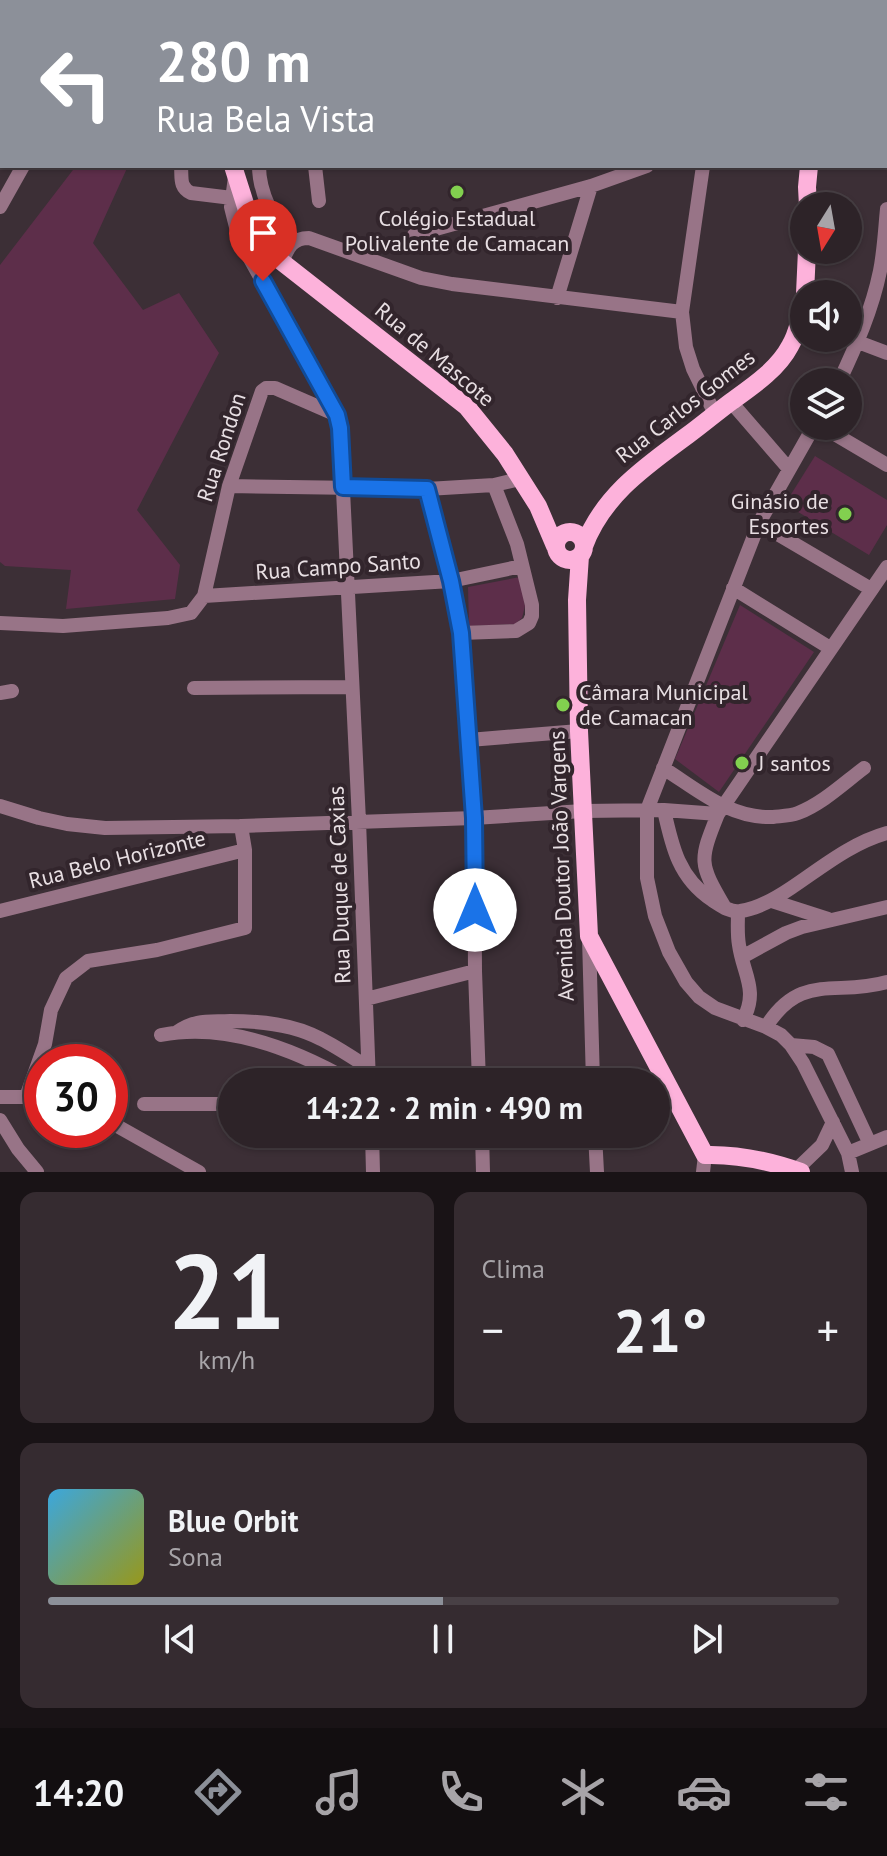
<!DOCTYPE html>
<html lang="pt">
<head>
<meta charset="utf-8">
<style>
  :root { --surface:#2d2328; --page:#352b30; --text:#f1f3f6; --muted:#a7a4a8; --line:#484045; --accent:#8c9099 }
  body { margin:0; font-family:"PT Sans",sans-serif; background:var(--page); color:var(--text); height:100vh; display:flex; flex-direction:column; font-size:30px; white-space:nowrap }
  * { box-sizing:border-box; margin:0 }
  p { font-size:26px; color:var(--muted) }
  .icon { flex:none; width:44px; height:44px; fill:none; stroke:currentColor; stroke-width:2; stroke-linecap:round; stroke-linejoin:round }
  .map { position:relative; height:1172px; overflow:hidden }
  .drawer { display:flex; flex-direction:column; gap:20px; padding:20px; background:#191316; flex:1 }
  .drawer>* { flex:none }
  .top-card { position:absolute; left:0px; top:0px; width:888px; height:168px; box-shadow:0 2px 6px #0004,0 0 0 2px var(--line); background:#8c9099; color:#fff; overflow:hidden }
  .needle { width:52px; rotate:191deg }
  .buttons { position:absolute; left:790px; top:192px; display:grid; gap:16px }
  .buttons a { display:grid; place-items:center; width:72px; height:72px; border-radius:50%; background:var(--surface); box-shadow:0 2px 6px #0004,0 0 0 2px var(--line); font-size:40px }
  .speed { position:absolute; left:24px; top:1044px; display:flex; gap:16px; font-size:40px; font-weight:700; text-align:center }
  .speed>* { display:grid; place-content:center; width:104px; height:104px; border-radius:50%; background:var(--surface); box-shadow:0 2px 6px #0004,0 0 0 2px var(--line); line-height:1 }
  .speed .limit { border:12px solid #d22; background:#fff; color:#111 }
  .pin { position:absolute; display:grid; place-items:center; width:68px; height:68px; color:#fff; margin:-82px -34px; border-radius:50% 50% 50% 0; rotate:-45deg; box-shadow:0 0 8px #0007 }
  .pin .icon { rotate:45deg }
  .me { position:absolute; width:88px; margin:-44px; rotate:0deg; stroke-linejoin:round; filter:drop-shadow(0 0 6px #0008) }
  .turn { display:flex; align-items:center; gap:28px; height:168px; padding:0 24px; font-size:36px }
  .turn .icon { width:104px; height:104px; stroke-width:2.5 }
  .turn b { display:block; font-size:56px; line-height:68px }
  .big { font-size:60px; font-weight:800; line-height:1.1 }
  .drawer .widget { flex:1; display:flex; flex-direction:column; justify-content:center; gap:12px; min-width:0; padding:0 28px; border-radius:16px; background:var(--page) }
  .drawer .dial { align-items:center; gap:0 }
  .dial b { font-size:104px; line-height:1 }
  .song { display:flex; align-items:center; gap:24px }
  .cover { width:96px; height:96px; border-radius:12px; background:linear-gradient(135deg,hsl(200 70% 55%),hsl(60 70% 35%)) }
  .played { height:8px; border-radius:4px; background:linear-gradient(90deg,var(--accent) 50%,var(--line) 50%) }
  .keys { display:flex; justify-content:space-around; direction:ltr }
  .heat { display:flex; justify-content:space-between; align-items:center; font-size:44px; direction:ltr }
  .drawer .tiles { flex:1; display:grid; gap:20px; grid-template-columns:1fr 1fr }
  .widget:last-child { grid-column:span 2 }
  .trip { position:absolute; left:218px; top:1068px; width:452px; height:80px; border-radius:40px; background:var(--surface); box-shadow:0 2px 6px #0004,0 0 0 2px var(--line); font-weight:800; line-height:80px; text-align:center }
  .menu { display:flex; height:128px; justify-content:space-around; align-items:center; background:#120e10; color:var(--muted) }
  .menu .icon { width:56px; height:56px }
  .menu .selected { color:var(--accent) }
  .menu b { font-size:36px; color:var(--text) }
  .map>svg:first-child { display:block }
  .green { fill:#5d2e4a }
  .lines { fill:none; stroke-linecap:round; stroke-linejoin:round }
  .minor { stroke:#987487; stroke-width:14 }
  .major { stroke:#fdb2db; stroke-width:18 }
  .route-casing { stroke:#114b97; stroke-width:20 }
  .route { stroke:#1a73e8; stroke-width:14 }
  .poi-dot { fill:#82d04f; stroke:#32252c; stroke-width:3 }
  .labels { text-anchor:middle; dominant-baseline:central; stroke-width:8; stroke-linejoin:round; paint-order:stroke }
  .poi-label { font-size:22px; fill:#e8dfe3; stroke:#32252c; text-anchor:start }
  .street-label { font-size:22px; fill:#e8dfe3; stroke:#32252c }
</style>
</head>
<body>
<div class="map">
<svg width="887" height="1172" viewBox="0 0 887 1172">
  <rect width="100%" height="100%" fill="#3c2f36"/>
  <path class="green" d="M76 166H128L93 243 143 310 179 293 219 353 137 510 180 565 175 599 66 609 71 570 5 566 0 562V265Z
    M815 456 887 500V525L869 555 785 504Z
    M520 577 525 606 522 618 515 624 469 626 468 587Z
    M740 605 814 652 719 792 675 759Z"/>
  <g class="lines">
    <path class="minor" d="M534 0 537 2
      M110 2V0
      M307 2 308 0
      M646 2 652 0
      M854 2 855 0
      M886 104 887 110
      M887 120V128
      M181 166C182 178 179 187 191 193L232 198
      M259 166C259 195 275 220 290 243
      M315 166 319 201
      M703 166 682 312 686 347 693 369 715 414
      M235 177 231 207 239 239 337 415 340 428 359 821 369 1082
      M0 207 23 166
      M414 235 591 186 647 166
      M282 262C288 248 292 238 309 238L421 278 452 284 682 312
      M557 298 591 186
      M858 342 887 353
      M839 382C856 346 872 310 880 271 884 251 885 229 887 209
      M731 402 789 469
      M814 426 759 523 647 810V878L655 916 669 952 686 982 699 997 715 1008 766 1027 781 1035 791 1045 803 1063 848 1153 852 1172
      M821 426 887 465
      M229 486 427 489 494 485 520 479
      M427 489 451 581 461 633 474 818 475 971 479 1082
      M759 523 871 589
      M733 588 830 648
      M204 596 451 581 522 566
      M0 623 63 626 168 618 191 613 204 596 229 486 262 391 266 388H275L337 415
      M461 633 516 631 529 623 532 616V605L517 544 494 485
      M194 688 352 687
      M0 693 12 691
      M469 740 579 731
      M663 768C698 790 730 819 773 817 781 816 790 816 798 813 822 804 844 783 864 768
      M0 806 39 818 67 824 105 828 241 826 474 818 583 811 664 810C672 847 679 878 712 900 720 905 730 913 740 911 758 909 776 898 791 888 821 868 851 843 887 833
      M664 810 718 814
      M772 901 828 919
      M724 906C699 863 699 861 718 814L887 567
      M0 911 245 850
      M738 912C738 923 737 934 739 945 743 974 759 990 743 1020
      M589 938 593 1082
      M742 957 786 933 802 927 887 907
      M366 999 475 971
      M766 1027C801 971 836 997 887 982
      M177 1032C196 1019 208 1022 230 1021 261 1021 293 1024 321 1039 337 1047 353 1058 369 1068
      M161 1035C226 1022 296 1050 352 1082
      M791 1045 814 1047 828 1054 870 1144
      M0 1097H26L42 1099
      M26 1097 45 1044 51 1010 66 978 88 961 157 950 245 928V850L241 826
      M144 1104H232
      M0 1120 18 1149 37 1172
      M110 1122 199 1172
      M372 1134 373 1172
      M482 1134 483 1172
      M595 1134 597 1172
      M848 1153 887 1137
      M796 1170 822 1145 833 1122
      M703 1172 705 1155"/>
    <path class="major" d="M729 0 732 2
      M211 2V0
      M886 81H887
      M233 166 247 210 254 228 262 240 282 262 467 407 505 454 538 506 555 546
      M808 206 807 187 809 166
      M805 294 807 250
      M556 546a14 14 0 1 1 28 0a14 14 0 1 1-28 0Z
      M584 546C603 495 646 466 688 435 703 424 717 412 732 401 753 386 778 369 790 346 798 332 801 315 804 299
      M580 556 577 600 579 731 589 936 705 1155C738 1154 770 1161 801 1172"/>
  </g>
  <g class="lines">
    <defs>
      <path id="route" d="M263 281 337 415 340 428 343 487 427 489 451 581 461 633 474 818 475 910"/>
    </defs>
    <use href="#route" class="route-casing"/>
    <use href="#route" class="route"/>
  </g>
  <g class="poi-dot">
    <circle cx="457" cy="192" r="8"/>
    <circle cx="845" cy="514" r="8"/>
    <circle cx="563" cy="705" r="8"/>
    <circle cx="742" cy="763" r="8"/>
  </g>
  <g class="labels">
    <g class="poi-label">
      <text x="457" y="218" text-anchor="middle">Colégio Estadual<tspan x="457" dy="25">Polivalente de Camacan</tspan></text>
      <text x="829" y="501" text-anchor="end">Ginásio de<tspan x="829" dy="25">Esportes</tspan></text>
      <text x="579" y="692">Câmara Municipal<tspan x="579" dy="25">de Camacan</tspan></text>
      <text x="758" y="763">J santos</text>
    </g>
    <g class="street-label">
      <text transform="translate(435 354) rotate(40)">Rua de Mascote</text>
      <text transform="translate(685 406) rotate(-38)">Rua Carlos Gomes</text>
      <text transform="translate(221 447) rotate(-72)">Rua Rondon</text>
      <text transform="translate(338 566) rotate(-4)">Rua Campo Santo</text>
      <text transform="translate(117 859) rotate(-14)">Rua Belo Horizonte</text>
      <text transform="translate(561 866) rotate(-92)">Avenida Doutor João Vargens</text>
      <text transform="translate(339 885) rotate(-92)">Rua Duque de Caxias</text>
    </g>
  </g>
</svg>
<div class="buttons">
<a><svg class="needle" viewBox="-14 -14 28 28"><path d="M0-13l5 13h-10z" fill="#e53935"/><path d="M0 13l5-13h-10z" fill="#a7a4a8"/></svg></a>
<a><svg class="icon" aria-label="sound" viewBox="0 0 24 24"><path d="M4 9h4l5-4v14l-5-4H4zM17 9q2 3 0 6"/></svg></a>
<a><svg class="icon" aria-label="layers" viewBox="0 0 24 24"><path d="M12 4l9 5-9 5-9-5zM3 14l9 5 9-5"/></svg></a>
</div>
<div class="speed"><div class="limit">30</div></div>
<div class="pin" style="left:263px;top:281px;background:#d93025"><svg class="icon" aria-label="arrive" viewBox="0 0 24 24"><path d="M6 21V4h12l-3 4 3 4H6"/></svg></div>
<svg class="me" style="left:475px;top:910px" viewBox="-20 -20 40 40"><circle r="19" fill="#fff"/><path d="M0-13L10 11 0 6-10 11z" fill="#1a73e8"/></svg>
<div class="trip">14:22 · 2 min · 490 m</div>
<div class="top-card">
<div class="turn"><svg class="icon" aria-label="left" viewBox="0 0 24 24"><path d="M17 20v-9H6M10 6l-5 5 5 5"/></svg><div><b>280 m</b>Rua Bela Vista</div></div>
</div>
</div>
<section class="drawer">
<div class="tiles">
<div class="widget dial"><b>21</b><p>km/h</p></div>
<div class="widget"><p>Clima</p>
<div class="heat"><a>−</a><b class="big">21°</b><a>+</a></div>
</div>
<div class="widget">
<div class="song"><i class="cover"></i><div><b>Blue Orbit</b><p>Sona</p></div></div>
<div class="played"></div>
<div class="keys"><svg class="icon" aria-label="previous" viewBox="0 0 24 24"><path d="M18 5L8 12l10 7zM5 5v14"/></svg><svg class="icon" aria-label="pause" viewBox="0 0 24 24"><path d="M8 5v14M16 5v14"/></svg><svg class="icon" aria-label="next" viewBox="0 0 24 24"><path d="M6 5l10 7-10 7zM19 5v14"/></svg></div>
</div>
</div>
</section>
<nav class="menu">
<b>14:20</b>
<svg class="icon selected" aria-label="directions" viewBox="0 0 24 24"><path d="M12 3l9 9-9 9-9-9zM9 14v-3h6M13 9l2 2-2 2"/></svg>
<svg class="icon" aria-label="music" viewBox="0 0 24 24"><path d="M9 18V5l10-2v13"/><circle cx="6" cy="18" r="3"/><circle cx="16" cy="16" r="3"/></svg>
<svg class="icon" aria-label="phone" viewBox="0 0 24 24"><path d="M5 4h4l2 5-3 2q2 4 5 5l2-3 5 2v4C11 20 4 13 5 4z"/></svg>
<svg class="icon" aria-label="climate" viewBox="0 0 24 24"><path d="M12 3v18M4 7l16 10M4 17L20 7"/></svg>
<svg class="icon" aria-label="car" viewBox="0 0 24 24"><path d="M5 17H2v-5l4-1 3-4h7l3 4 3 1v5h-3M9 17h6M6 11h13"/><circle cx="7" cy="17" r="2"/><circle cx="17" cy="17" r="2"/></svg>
<svg class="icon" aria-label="filters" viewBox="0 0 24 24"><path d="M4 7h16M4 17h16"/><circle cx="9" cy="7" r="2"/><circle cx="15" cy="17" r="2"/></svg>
</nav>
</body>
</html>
